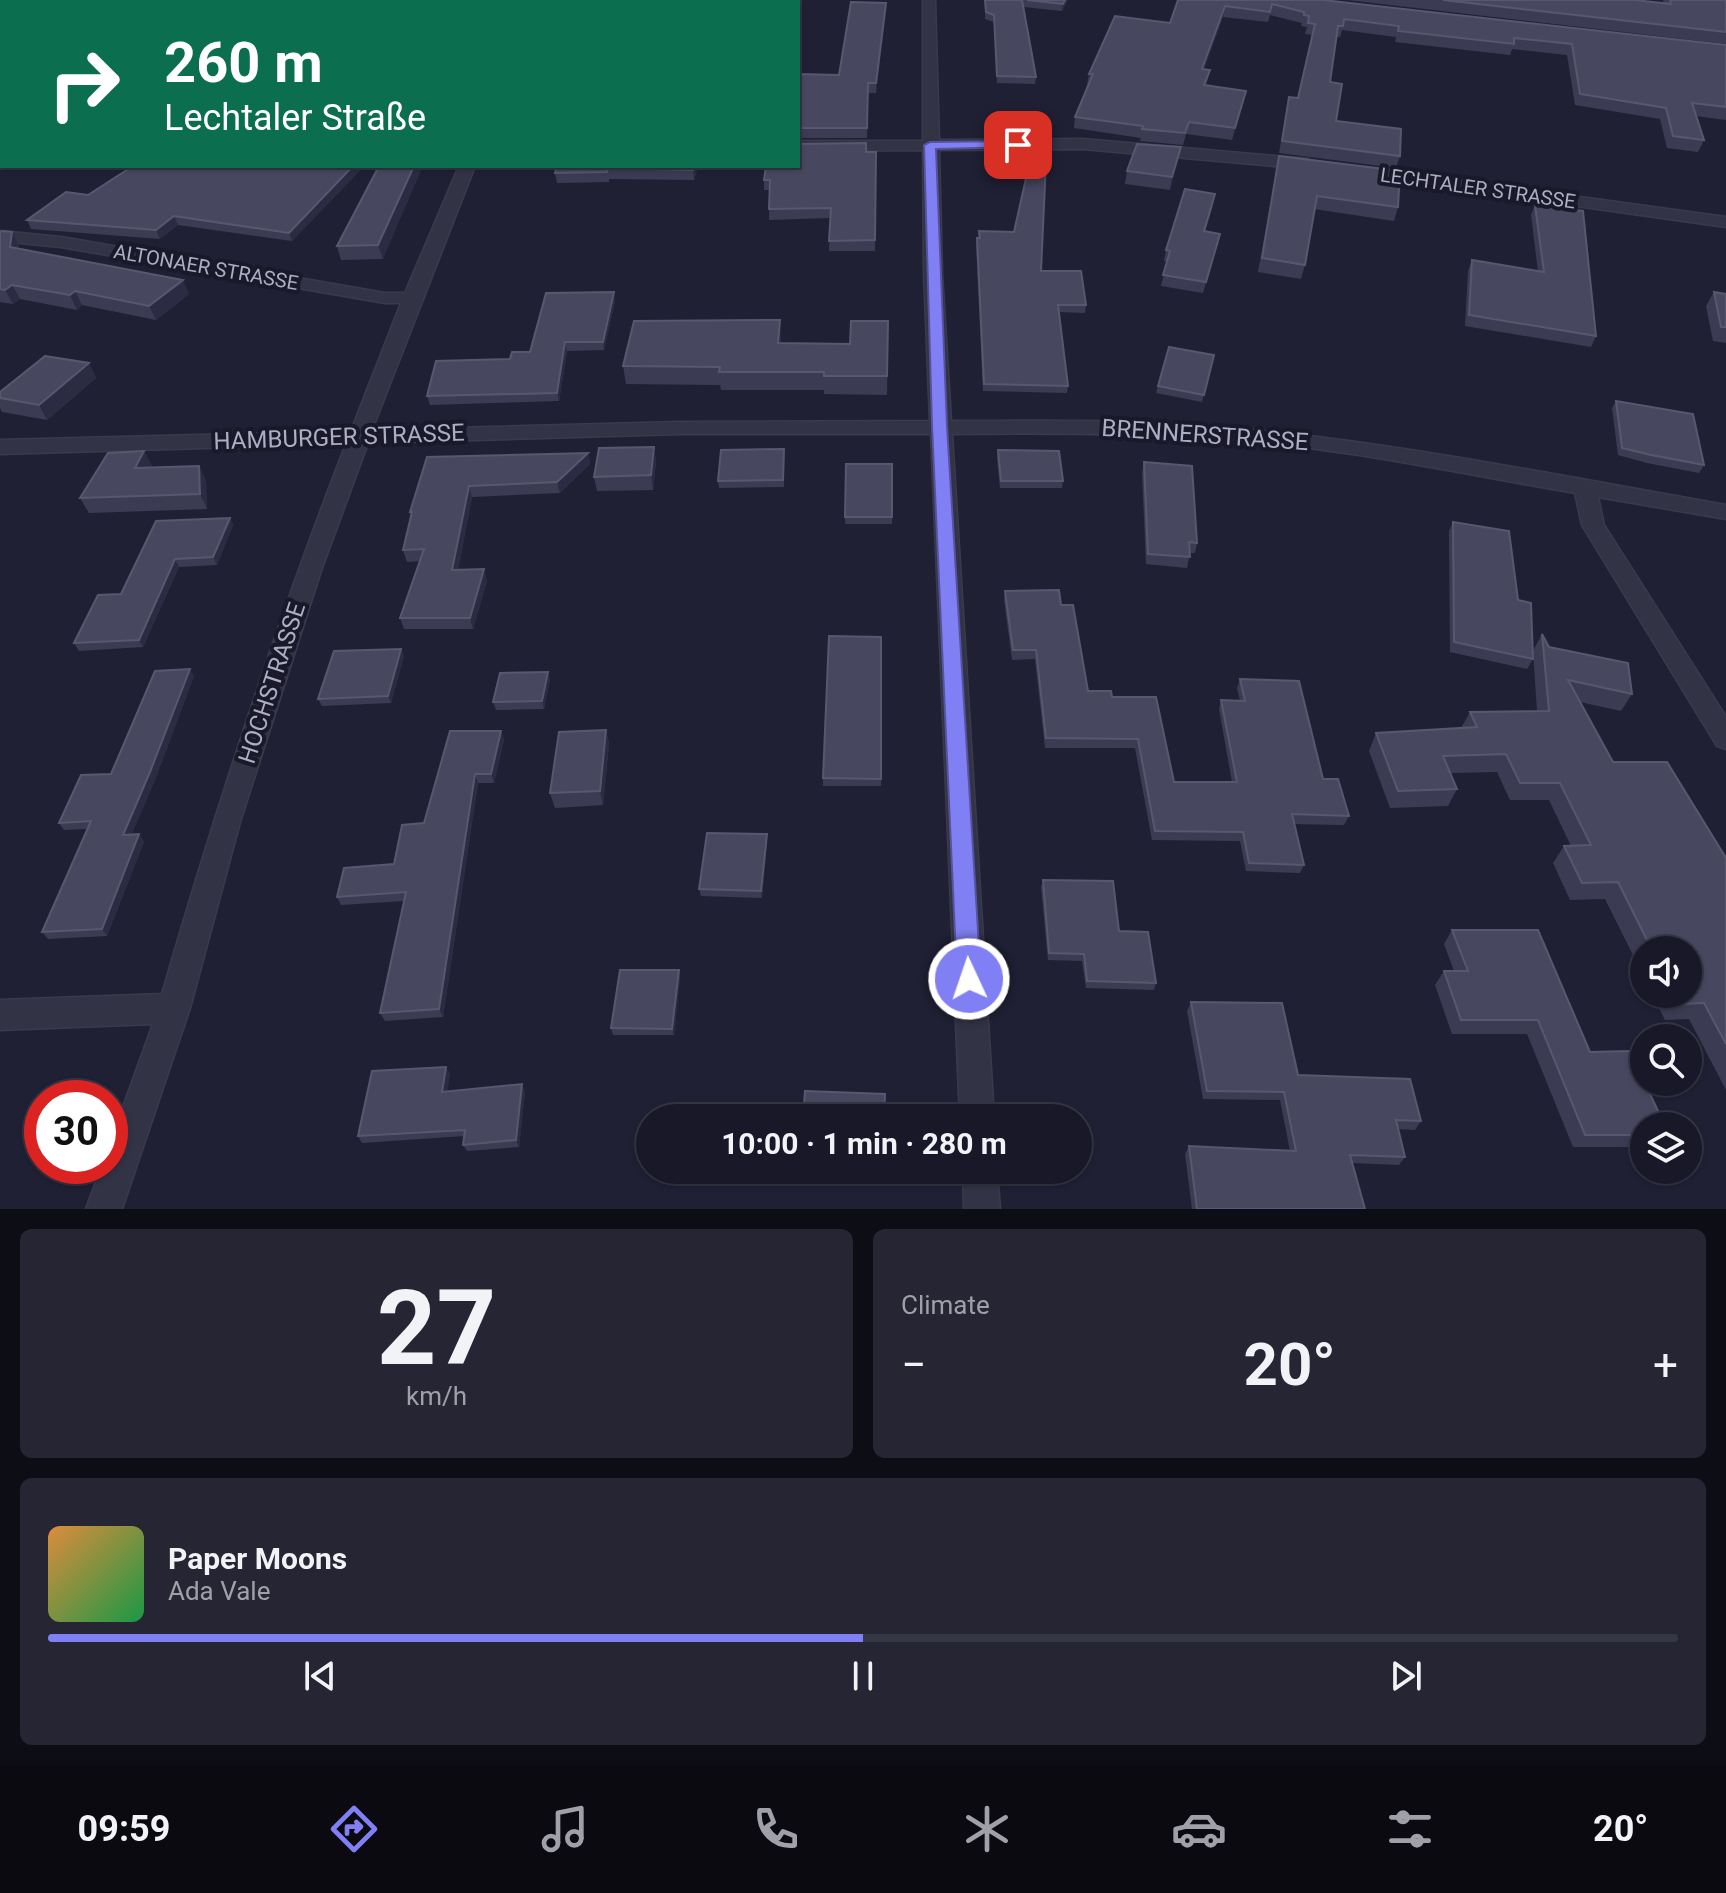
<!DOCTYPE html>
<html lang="en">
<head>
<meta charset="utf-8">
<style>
  :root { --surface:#181828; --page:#252534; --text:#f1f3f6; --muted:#9fa0a8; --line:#363745; --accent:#8080f4 }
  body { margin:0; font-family:Roboto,sans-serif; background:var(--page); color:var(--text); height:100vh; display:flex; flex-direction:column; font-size:30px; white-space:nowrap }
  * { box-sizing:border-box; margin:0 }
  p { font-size:26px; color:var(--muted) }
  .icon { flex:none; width:44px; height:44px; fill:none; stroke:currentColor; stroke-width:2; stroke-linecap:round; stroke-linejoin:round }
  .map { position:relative; height:1209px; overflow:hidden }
  .details { display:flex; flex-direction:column; gap:20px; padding:20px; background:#0d0d16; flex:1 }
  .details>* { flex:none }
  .top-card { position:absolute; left:0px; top:0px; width:800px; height:168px; box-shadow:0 2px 6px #0004,0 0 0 2px var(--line); background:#0b6e4f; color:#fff; overflow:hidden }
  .fabs { position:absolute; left:1630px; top:936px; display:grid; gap:16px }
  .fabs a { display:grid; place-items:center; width:72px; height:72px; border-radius:50%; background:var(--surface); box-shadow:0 2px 6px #0004,0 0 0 2px var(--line); font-size:40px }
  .speed { position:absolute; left:24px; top:1080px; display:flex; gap:16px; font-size:40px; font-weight:700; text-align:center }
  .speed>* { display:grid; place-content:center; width:104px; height:104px; border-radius:50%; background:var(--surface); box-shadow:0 2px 6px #0004,0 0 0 2px var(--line); line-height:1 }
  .speed .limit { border:12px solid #d22; background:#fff; color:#111 }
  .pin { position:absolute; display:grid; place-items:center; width:68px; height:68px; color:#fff; margin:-34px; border-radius:16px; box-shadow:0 4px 12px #0006 }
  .me { position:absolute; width:88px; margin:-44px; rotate:357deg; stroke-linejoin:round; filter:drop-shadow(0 0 6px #0008) }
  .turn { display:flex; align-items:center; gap:28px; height:168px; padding:0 32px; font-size:36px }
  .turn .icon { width:104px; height:104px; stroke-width:2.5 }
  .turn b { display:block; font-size:56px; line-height:68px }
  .big { font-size:60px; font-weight:700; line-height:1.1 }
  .details .tile { flex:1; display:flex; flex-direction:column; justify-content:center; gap:12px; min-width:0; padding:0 28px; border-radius:12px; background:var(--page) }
  .details .dial { align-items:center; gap:0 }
  .dial b { font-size:104px; line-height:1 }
  .song { display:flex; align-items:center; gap:24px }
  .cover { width:96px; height:96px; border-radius:12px; background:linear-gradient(135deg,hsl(30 70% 55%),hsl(140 70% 35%)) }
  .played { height:8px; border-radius:4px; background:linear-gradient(90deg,var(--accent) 50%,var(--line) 50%) }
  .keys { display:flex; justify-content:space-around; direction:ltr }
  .heat { display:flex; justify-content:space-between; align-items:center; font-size:44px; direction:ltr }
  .details .tiles { flex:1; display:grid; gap:20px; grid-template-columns:1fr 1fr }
  .tile:last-child { grid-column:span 2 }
  .trip { position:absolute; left:636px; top:1104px; width:456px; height:80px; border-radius:40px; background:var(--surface); box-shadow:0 2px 6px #0004,0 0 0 2px var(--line); font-weight:700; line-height:80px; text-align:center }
  .tab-bar { display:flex; height:128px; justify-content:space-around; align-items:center; background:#0a0a10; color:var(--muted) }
  .tab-bar .icon { width:56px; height:56px }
  .tab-bar .current { color:var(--accent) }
  .tab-bar b { font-size:36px; color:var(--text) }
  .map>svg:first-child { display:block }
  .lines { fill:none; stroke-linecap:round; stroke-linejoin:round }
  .street-casing { stroke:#393a4c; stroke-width:3 }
  .street { fill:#333346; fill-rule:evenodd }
  .wall { fill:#3b3c54 }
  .shaded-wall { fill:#2b2b43 }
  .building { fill:#474860; stroke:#575870; stroke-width:2 }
  .route { fill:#8080f4; stroke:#53539f; stroke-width:2 }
  .labels { text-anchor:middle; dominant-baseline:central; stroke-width:8; stroke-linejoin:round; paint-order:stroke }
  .far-street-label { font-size:20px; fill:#adadc3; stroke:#19192a }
  .street-label { font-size:24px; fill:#adadc3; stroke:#19192a }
</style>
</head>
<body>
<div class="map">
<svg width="1726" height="1209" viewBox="0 0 1726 1209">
  <rect width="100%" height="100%" fill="#202035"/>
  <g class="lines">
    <defs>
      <path id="street" d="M923 0H935L939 140 1083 139 1308 159 1316 164 1308 169 1083 149 939 150 942 273 951 421C1042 421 1133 419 1223 427 1392 441 1559 476 1726 505V519L1598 497 1604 525 1726 717V749L1717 746 1582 525 1575 493C1457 473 1339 447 1220 439 1130 433 1041 433 952 434L994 1118H960L931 434H679L368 443 322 568 240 822 190 1008 122 1209H86L102 1166H110V1143L153 1024 0 1030V1000L162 994C216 808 276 624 346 444L0 454V440L351 431 401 303H385L61 247 0 241V231L61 237 385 293H405L459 166H475L372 430 679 422 930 421 924 273 923 150 798 151V141H923Z
        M2 13V23L0 24V14Z
        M0 64H2V73H0Z
        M1368 168 1726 217V227L1362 176 1360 173Z
        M963 1170H997L1000 1209H964Z"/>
    </defs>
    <use href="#street" class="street-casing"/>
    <use href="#street" class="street"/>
  </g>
  <path class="wall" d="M985 0H1068L1062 11 1024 7 1036 77 1035 84 997 83 994 22 985 19Z
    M1178 0H1323L1726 45V120L1696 116 1704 140 1698 152 1667 148 1660 119 1575 105 1567 55 1512 49 1510 55 1395 42 1396 37 1342 30 1340 37H1337L1330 82 1336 121 1400 156 1396 168 1279 153 1289 97 1298 98 1313 35 1305 34 1307 27 1301 26 1302 23 1270 15 1268 22 1223 17 1204 69 1210 70 1206 86 1246 91 1232 140 1186 134 1183 145 1140 141 1141 138 1074 128 1075 117 1089 85H1087L1089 74 1170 23Z
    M1347 0H1635L1664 3 1663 0H1726V44Z
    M886 3 876 93H868L867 138H798V74L839 75Z
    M1181 147 1170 190 1125 184 1127 171Z
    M866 152H876L875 251H829L830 218 769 220V190H764V180Z
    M1279 156 1398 207 1394 221 1314 209 1305 265 1301 279 1258 272Z
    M133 166H364L292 241 178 225 160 239 31 229 27 220 88 195Z
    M379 166 383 259 341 260 337 246Z
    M557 166H698L694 180 609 179V182L557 183 555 173Z
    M1213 205 1205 232 1220 234 1203 293 1161 286 1167 262 1164 261 1166 250Z
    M1535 205 1596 336 1591 347 1465 326 1468 271 1472 260 1538 271 1531 215Z
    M979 231 1041 271 1086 305 1085 313 1059 312 1068 386 1067 393 983 391 976 245Z
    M0 232H12L19 246 18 249 189 294 156 320 82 305 77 310 20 299 13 304 0 302Z
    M1714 292 1726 294V343L1713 341 1706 306Z
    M615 301 604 350 567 351 559 401 430 405 427 396 530 352Z
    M888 321 887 395 824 394V390H721L720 385 626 384 623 366 781 338V343L850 344Z
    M1214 355 1202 402 1156 393 1158 386Z
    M89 363 96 378 47 420 2 412 0 408V392Z
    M1616 401 1704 465 1699 473 1647 463 1618 455 1612 408Z
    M654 447 656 462 653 490 597 491 594 477Z
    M784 449V487L719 488 718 481Z
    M998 450 1063 481 1062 488H1000L997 458Z
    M144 451 152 466 151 468 199 466 206 481 207 509 89 513 80 498Z
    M588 453 590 464 560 493 472 497 458 570 487 581 473 629H404L400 618 420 561 407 562 403 550 411 517 410 512 427 457Z
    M1144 462 1197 543 1195 553H1190L1187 568 1146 564 1142 473Z
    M846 464H892V524H845Z
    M230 518 233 525 217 565 179 567 143 647 79 651 74 643 121 594Z
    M1453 522 1518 600 1533 659 1527 669 1450 652 1449 531Z
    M1005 591 1061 605 1088 691 1112 697 1174 782H1232L1219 709 1221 700 1240 701 1237 688 1240 679 1323 779 1349 816 1344 825 1294 824 1304 865 1300 873 1246 871 1240 841 1152 840 1135 748H1045L1035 659 1012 660 1004 600Z
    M1542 634 1549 647 1632 694 1621 711 1580 702 1613 762 1726 858V1090L1689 1019 1665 1020 1652 994H1688V950H1644V977L1605 899 1570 900 1553 863 1564 846H1571L1549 800H1510L1497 772 1450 773 1457 789 1448 806 1390 808 1369 751 1376 733 1461 728 1470 712 1537 711 1533 651Z
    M881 637V786H823V778Z
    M401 649 404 656 391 703 322 706 318 699Z
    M194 676 155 780 131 835 139 834 144 842 107 936 48 939 42 932 87 829 64 830 59 823 111 774Z
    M550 679 544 709 496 710 493 702Z
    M606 730 609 744 603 805 555 808 550 793Z
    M501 731 504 740 494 783H478L443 1017 385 1021 380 1013 404 901 341 905 337 897 394 864Z
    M767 834V841L762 898 701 896 699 889Z
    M1043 880 1156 983 1154 990 1086 988 1082 961 1048 960 1041 887Z
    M1452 930 1590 1052 1644 1126V1147H1573L1527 1034H1452L1435 985 1444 971H1454L1444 944Z
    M680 977 674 1035H613L611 1028Z
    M1191 1002 1298 1075 1421 1121 1415 1130 1398 1129 1405 1157 1399 1165 1352 1163 1365 1209H1192L1185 1154 1189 1146 1290 1151 1280 1100 1203 1099 1187 1011Z
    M450 1073 447 1091H525L519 1147 467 1151 463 1145 464 1136 362 1143 358 1136Z
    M799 1170H884L883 1178 800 1175Z"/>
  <path class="shaded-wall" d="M275 0H291L288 2H272Z
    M1065 0H1068L1062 11 1063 4Z
    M886 3V12L876 93V83Z
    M1225 6 1223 17 1200 81 1202 69Z
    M1181 147 1178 160 1170 190 1172 177Z
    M353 166H364L292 241 289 233Z
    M414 166H423L383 259 378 245Z
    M694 166H698L694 180 693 170Z
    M174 216 178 225 160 239 156 230Z
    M12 232 19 246 17 261 10 247Z
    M183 280 189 294 156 320 149 306Z
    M12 285 20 299 13 304 5 290Z
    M75 291 82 305 77 310 70 295Z
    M614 292 615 301 604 350 603 342Z
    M780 320 781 338 779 361 778 343Z
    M565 342 567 351 559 401 557 393Z
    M89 363 96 378 47 420 39 405Z
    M654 447 656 462 653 490 651 475Z
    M144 451 152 466 143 483 135 468Z
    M588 453 590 464 560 493 557 482Z
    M199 466 206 481 207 509 200 494Z
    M469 486 472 497 456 581 452 570Z
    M230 518 233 525 217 565 213 557Z
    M175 559 179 567 143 647 139 640Z
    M484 569 487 581 473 629 470 618Z
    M401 649 404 656 391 703 388 696Z
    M190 669 194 676 155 780 128 843 123 835Z
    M548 672 550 679 544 709 542 701Z
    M606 730 609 744 603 805 600 791Z
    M501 731 504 740 494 783 491 774Z
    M475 774 478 783 443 1017 439 1009Z
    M139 834 144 842 107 936 102 929Z
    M767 834V841L762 898 761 891Z
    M679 970 680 977 674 1035 672 1029Z
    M446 1067 450 1073 446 1098 442 1092Z
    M522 1084 525 1091 519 1147 516 1140Z"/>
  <path class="building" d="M97 0H275L272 2H95Z
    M394 0H501L500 2H407Z
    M612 0H723V1L716 2H611Z
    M985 0H1022L1036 77 997 76 994 15 986 12Z
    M1027 0H1065L1063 4Z
    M1178 0H1323L1726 45V107L1692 103 1704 140 1673 136 1666 108 1580 94 1572 44 1514 38V44L1398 31 1399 26 1344 19 1343 26H1338L1330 82 1342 84 1336 121 1401 129 1400 156 1282 141 1289 97 1298 98 1315 24 1308 23 1309 16 1304 15V12L1272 4 1270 12 1225 6 1202 69 1210 70 1204 85 1246 91 1235 128 1189 122 1185 133 1142 129 1143 126 1075 117 1093 74H1089L1115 16 1170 23Z
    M1443 0H1635L1671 4 1670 0H1726V32Z
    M851 2 886 3 876 83H868L867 128H798V74L839 75Z
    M2 69V100H0V70Z
    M866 143V152H876L875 240 829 241 831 208 769 209 770 180H764L766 166H798V144Z
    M1137 144 1181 147 1172 177 1127 171Z
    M1279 156 1400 171 1398 207 1317 196 1305 265 1262 258Z
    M1030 160 1046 162 1041 271H1081L1086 305H1058L1068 386 984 384 977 238H980L979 231 1014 232Z
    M133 166H353L289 233 174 216 156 230 27 220 66 192 88 195Z
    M379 166H414L378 245 337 246Z
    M557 166H694L693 170 608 168 607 172 555 173Z
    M1185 189 1215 194 1204 231 1220 234 1206 282 1163 275 1170 251 1166 250Z
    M1535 205 1583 211 1596 336 1469 315 1472 260 1544 272Z
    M2 231 12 232 10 247 183 280 149 306 75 291 70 295 12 285 5 290 0 289V232Z
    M614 292 603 342H565L557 393 427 396 436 361 510 359 512 352H530L546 293Z
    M1714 292 1726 294V327H1721Z
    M780 320 778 343 850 344 851 321H888L887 376H824V372H719L720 367 623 366 634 321Z
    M1169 347 1214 355 1204 395 1158 386Z
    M45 356 89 363 39 405 0 398V392Z
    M1616 401 1693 414 1704 465 1651 455 1622 448Z
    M654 447 651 475 594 477 599 448Z
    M784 449 783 480 718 481 721 450Z
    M998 450 1059 451 1063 481H1001Z
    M144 451 135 468 199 466 200 494 80 498 108 453Z
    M588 453 557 482 469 486 452 570 484 569 470 618H400L424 549 403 550 412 512H410L427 457Z
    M1144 462 1192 466 1197 543 1189 542 1190 557 1148 554Z
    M846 464H892V517H845Z
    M230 518 213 557 175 559 139 640 74 643 98 595 121 594 156 521Z
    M1453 522 1509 531 1518 600 1531 603 1533 659 1454 642Z
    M1059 590 1061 605H1073L1088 691H1111L1112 697H1156L1174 782H1237L1221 700 1245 701 1240 679 1299 681 1323 779H1338L1349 816 1292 814 1304 865 1249 863 1243 832 1155 831 1138 739 1046 738 1036 650H1013L1005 591Z
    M1542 634 1549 647 1628 663 1632 694 1568 680 1613 762H1667L1726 858V1044L1704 1003 1680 1004 1675 994H1688V950H1652L1618 882 1582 883 1564 846 1591 845 1560 783H1520L1506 754 1443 756 1457 789 1398 791 1376 733 1477 727 1470 712 1549 711Z
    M829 636 881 637V779L823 778Z
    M401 649 388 696 318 699 334 651Z
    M190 669 150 772 123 835 139 834 102 929 42 932 91 821 59 823 81 775 111 774 155 671Z
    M548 672 542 701 493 702 500 673Z
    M606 730 600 791 550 793 559 732Z
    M450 731H501L491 774H475L439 1009 380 1013 406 892 337 897 344 868 394 864 402 825 424 823Z
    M707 833 767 834 761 891 699 889Z
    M1043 880 1113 881 1119 931 1148 932 1156 983 1087 981 1084 954 1049 953Z
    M1452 930H1538L1590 1052 1630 1051 1665 1126H1644V1135H1585L1538 1020H1461L1444 971H1468Z
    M620 970H679L672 1029 611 1028Z
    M1191 1002 1282 1003 1298 1075 1410 1079 1421 1121 1396 1120 1405 1157 1350 1155 1365 1209H1197L1189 1146 1296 1151 1284 1092 1207 1091Z
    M446 1067 442 1092 522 1084 516 1140 463 1145 465 1130 358 1136 372 1071Z
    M805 1091 885 1094 884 1118H803Z
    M834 1170H884V1172Z"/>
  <path class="route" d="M1018 141 1023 142V147L936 149 947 426 981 979 977 987 969 990 960 987 957 979 932 426 924 145 930 142Z"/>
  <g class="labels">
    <g class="far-street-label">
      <text transform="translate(1478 188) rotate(8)">LECHTALER STRASSE</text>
      <text transform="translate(206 267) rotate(10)">ALTONAER STRASSE</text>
    </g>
    <g class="street-label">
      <text transform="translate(1205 435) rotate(4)">BRENNERSTRASSE</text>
      <text transform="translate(339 437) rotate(-2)">HAMBURGER STRASSE</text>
      <text transform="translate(272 683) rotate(-72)">HOCHSTRASSE</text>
    </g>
  </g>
</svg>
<div class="fabs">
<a><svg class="icon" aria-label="sound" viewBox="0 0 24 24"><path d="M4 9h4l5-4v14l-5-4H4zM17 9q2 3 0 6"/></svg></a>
<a><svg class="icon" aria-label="search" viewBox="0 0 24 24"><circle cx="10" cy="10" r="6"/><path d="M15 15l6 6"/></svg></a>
<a><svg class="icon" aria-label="layers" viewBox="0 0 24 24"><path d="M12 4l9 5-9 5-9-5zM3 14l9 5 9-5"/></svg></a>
</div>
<div class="speed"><div class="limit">30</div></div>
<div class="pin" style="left:1018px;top:145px;background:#d93025"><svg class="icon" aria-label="arrive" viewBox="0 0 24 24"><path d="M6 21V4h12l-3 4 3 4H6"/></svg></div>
<svg class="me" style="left:969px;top:979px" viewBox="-20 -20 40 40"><circle r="17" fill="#8080f4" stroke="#fff" stroke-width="3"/><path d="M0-11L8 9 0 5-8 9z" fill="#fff"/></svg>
<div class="trip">10:00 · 1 min · 280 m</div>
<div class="top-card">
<div class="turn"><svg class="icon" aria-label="right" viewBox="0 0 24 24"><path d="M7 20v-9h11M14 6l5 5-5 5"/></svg><div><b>260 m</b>Lechtaler Straße</div></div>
</div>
</div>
<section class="details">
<div class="tiles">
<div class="tile dial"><b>27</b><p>km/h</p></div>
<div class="tile"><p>Climate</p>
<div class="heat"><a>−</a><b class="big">20°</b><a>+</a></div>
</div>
<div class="tile">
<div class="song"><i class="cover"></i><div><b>Paper Moons</b><p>Ada Vale</p></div></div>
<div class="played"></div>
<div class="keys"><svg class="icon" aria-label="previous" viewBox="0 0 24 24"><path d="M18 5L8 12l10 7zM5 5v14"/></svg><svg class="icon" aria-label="pause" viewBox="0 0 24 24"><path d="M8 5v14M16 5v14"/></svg><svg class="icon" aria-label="next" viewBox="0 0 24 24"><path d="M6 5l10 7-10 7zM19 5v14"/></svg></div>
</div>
</div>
</section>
<nav class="tab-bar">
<b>09:59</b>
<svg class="icon current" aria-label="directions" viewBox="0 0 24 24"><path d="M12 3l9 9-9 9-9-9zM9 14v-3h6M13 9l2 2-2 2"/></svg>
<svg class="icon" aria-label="music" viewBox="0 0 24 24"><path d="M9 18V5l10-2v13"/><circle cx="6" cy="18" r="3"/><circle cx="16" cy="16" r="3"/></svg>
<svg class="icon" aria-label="phone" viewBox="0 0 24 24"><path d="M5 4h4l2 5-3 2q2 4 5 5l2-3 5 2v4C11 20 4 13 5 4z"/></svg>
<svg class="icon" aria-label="climate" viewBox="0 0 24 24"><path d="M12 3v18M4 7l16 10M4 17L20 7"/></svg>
<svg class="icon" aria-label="car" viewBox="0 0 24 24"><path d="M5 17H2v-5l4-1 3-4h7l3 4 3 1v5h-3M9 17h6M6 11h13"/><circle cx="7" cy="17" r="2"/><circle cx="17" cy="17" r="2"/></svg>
<svg class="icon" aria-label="filters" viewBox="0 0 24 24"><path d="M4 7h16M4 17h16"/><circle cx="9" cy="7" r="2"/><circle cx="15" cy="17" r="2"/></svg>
<b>20°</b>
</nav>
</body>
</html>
